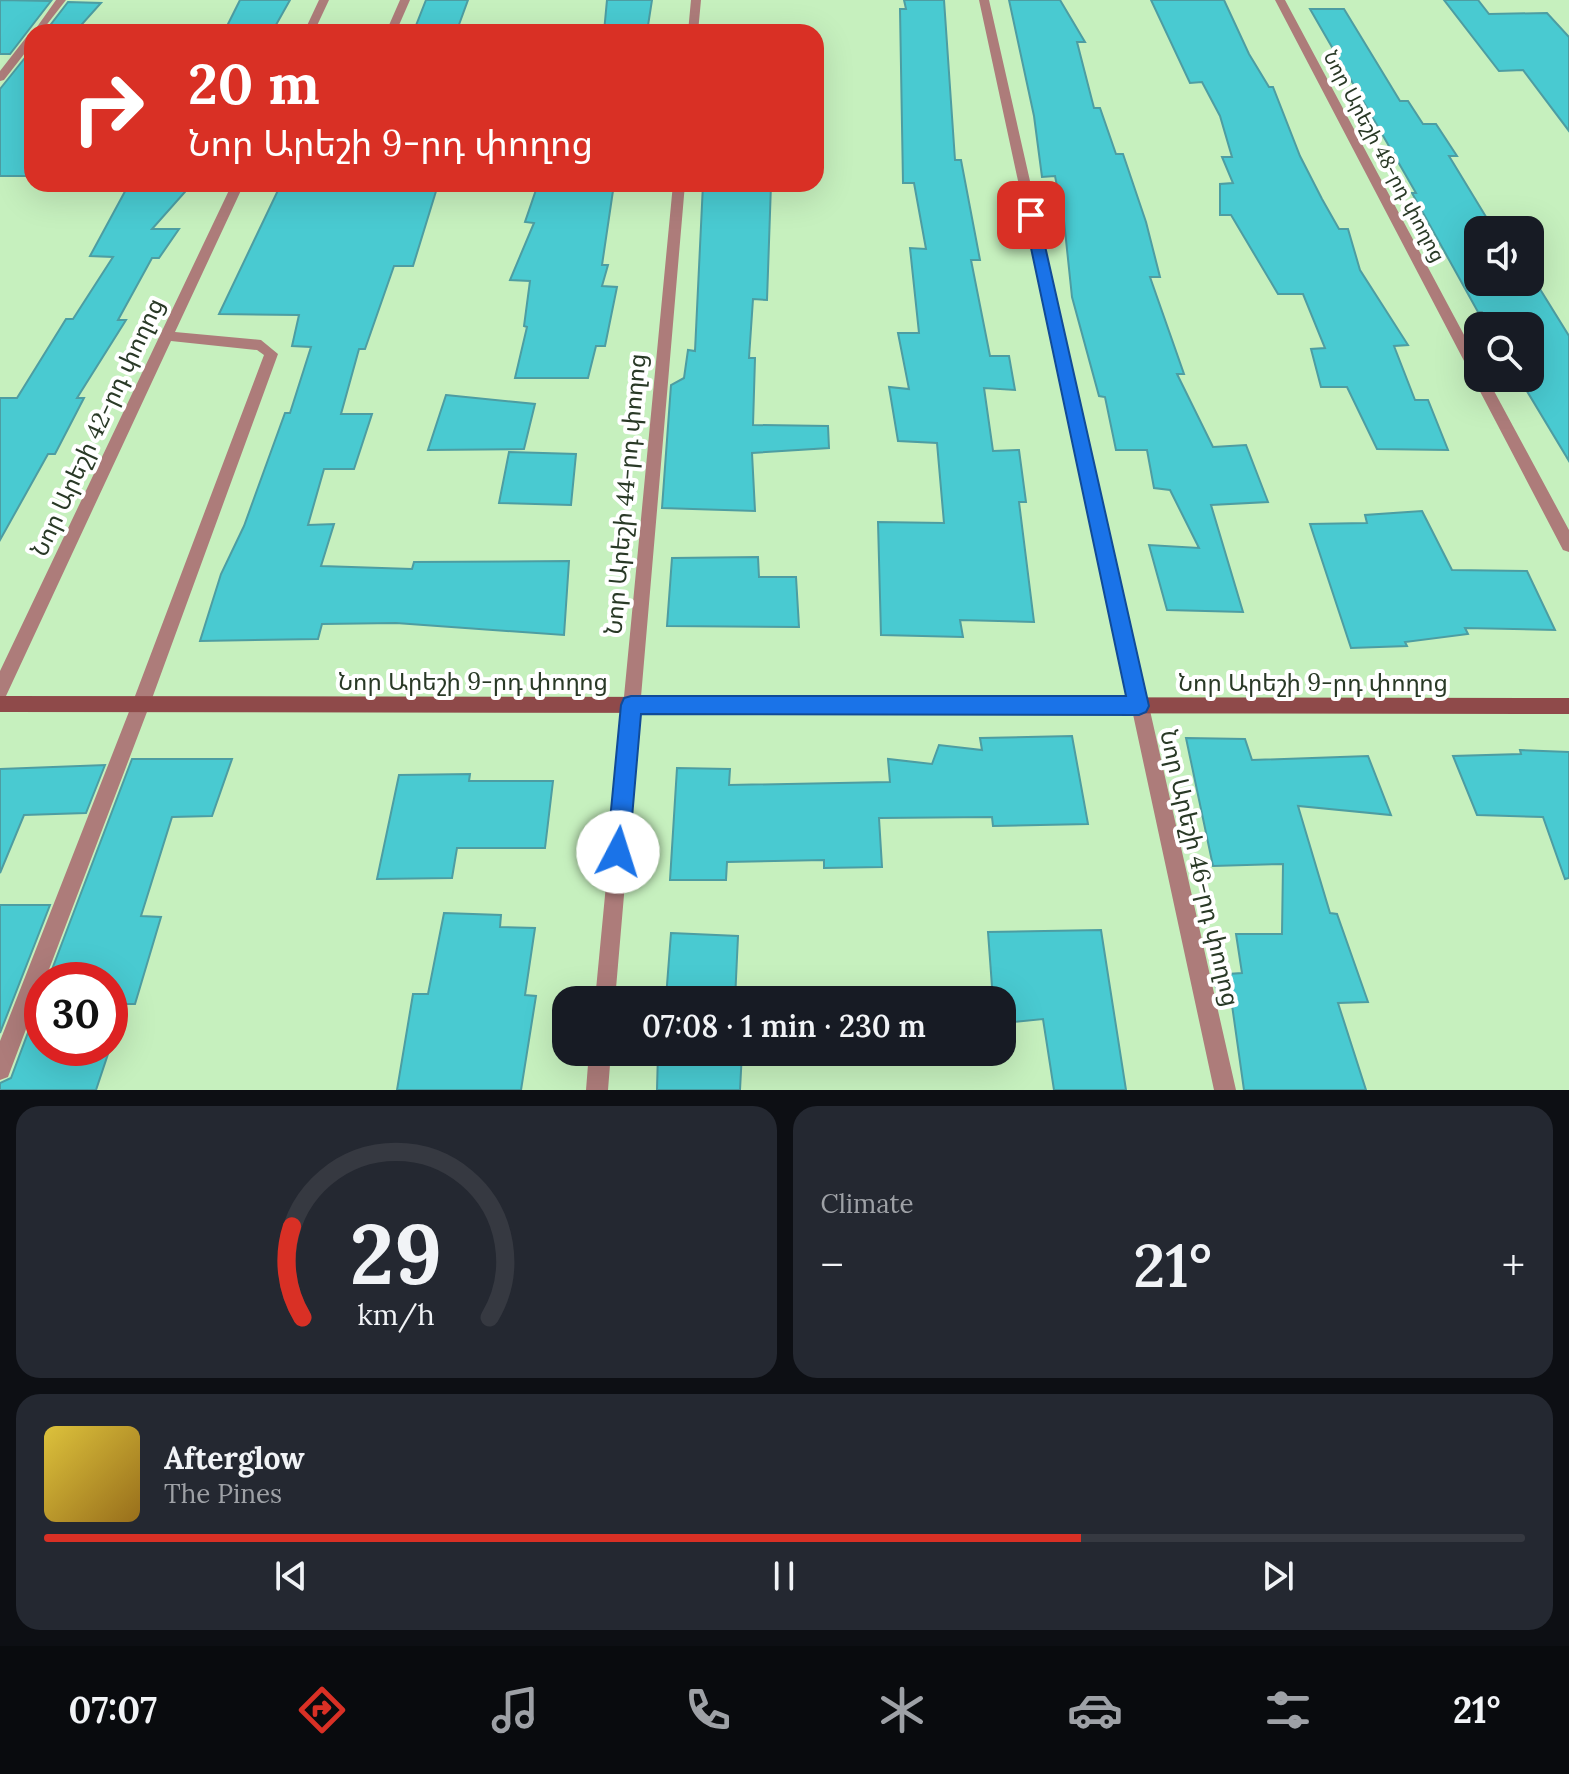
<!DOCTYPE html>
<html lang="en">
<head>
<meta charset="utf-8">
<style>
  :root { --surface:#171b24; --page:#242831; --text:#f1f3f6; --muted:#9ea1a6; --line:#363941; --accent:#d93025 }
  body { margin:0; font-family:Lora,"Noto Sans Armenian",serif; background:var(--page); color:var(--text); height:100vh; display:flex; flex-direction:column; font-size:30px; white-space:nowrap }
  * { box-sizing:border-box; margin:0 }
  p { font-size:26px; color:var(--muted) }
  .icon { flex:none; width:44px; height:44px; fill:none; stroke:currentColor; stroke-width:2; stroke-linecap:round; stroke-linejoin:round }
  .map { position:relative; height:1090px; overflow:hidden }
  .side { display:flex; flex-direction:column; gap:16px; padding:16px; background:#0d0f14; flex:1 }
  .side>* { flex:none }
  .guide { position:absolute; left:24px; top:24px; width:800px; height:168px; border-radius:24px; box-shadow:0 8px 32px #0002; background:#d93025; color:#fff; overflow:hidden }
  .buttons { position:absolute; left:1464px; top:216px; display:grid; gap:16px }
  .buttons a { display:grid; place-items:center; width:80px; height:80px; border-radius:16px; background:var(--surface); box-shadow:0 8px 32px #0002; font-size:40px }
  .speed { position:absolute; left:24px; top:962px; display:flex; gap:16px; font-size:40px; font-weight:700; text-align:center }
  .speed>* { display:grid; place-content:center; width:104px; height:104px; border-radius:50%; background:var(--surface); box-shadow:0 8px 32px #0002; line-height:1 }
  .speed .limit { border:12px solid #d22; background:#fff; color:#111 }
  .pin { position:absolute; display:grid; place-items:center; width:68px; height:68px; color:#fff; margin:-34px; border-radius:16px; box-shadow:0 4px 12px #0006 }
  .me { position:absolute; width:88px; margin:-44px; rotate:5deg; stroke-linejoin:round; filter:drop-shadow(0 0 6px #0008) }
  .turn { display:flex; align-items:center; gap:28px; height:168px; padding:0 32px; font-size:36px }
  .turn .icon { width:104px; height:104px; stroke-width:2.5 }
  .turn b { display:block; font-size:56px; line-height:68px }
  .big { font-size:60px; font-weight:600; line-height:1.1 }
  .side .widget { flex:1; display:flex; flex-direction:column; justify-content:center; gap:12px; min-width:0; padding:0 28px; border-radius:24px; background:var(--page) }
  .side .dial { align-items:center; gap:0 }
  .dial svg { height:208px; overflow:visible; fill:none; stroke:var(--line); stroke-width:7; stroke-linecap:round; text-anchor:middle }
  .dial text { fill:var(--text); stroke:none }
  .song { display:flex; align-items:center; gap:24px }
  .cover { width:96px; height:96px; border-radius:12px; background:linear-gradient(135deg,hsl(50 70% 55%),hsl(40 70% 35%)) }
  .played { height:8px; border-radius:4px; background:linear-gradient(90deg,var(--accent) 70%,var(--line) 70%) }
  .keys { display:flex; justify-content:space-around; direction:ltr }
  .heat { display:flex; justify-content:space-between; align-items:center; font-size:44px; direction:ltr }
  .side .tiles { flex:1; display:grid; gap:16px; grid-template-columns:1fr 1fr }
  .widget:last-child { grid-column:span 2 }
  .trip { position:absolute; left:552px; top:986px; width:464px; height:80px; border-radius:24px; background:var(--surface); box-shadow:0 8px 32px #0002; font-weight:600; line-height:80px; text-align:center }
  .menu { display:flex; height:128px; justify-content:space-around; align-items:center; background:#090b0e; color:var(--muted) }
  .menu .icon { width:56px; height:56px }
  .menu .current { color:var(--accent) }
  .menu b { font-size:36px; color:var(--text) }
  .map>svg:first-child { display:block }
  .building { fill:#49cad1; stroke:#4d9da2; stroke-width:2 }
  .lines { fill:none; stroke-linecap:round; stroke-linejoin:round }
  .street { fill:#ad7c7a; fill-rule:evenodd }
  .secondary { fill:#8f4a4a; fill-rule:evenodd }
  .route { fill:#1a73e8; stroke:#114b97; stroke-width:2 }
  .labels { text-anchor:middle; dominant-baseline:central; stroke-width:8; stroke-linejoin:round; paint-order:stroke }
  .far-street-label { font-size:20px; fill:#293926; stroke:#fff }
  .street-label { font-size:24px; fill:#293926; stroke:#fff }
</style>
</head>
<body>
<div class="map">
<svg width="1569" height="1090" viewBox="0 0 1569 1090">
  <rect width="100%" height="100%" fill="#c6f0be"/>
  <path class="building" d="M0 0 51 1 10 54H0Z
    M240 0H290L272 32H224Z
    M426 0H468L457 30 415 28Z
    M607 0H652L647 32H604Z
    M904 0H944L955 160H961L980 260H971L990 356H1009L1015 390 984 388 993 451 1019 450 1026 502H1019L1034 622 960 620 963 637 881 635 878 522 944 523 937 443 898 441 889 387 909 389 898 333H919L910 248 926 249 914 183H903L900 9H906Z
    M1009 0H1060L1085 42H1077L1094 108H1100L1116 154H1123L1146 222 1160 277H1150L1184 374H1177L1213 447 1246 445 1268 502 1211 505 1243 612 1167 610 1149 545 1199 548 1170 490 1154 488 1147 450H1116L1105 397 1099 396 1072 297 1064 221 1055 176 1042 177 1034 116Z
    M1151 0H1224L1249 54 1269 87H1273L1300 156 1322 199 1339 229H1348L1360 270 1408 345 1394 346 1415 400H1428L1448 450 1377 449 1347 387H1321L1311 349 1325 348 1303 294H1278L1231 215H1220V184L1233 183 1222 157H1232L1220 116 1202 82 1190 83Z
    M1444 0H1478L1489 14 1547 13 1569 37V131L1523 70 1499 71Z
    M68 2 101 3 75 32H45Z
    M1310 9H1344L1400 101H1408L1423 124H1436L1457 156H1449L1494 230H1478V282H1530V273L1569 336V461L1519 378H1530V326H1490L1482 312H1478L1412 193H1416Z
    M32 49V176H0V89Z
    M129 184H192L152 229H179L159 258H152L118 320H126L77 398H84L55 454H48L0 540V398H17L66 319H73L113 257 90 256Z
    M281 184H417L416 187 437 188 413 266H394L365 349H359L341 414H372L354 469H324L308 525 334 524 321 566 412 569 414 562 569 561 564 635 396 623 322 624 318 639 200 641 221 574 244 526 285 413H290L311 347 292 346 299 315 219 314Z
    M538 184H614L602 265H608L602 286 617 287 605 346H596L588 378H515L527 327 524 326 530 281 510 280 534 223 525 222Z
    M703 184H771L767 300 753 299 749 358H755L753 425 828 426 829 448 752 453 755 511 662 508 671 385 684 378 688 350 695 351Z
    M446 395 535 404 524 449 428 450Z
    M509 452 576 454 571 505 499 503Z
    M1422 511 1452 570 1527 571 1555 630 1465 628 1468 634 1405 642 1407 646 1351 648 1310 524 1367 523 1365 515Z
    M758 557 759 577H796L799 627 667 626 672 558Z
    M1072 736 1088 824 993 826 992 817 879 818 882 867 824 868V860L727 862 726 880H670L677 768 730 769 729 785 890 782 888 759 932 764 939 745 982 750 980 738Z
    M1186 738 1245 739 1252 760 1368 756 1391 815 1298 806 1330 913 1337 914 1368 1002 1338 1003 1366 1090H1244L1232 1005H1220L1213 975 1242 973 1236 934H1282L1283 864 1213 866Z
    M1520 750 1569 752V878L1565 879 1543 817 1477 815 1453 756 1521 754Z
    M132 759H232L212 816 172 817 141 916 161 917 135 1004H110V980H48Z
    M105 765 86 813 24 815 0 873V769Z
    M470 774 469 781H553L545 848H457L452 878 377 879 399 775Z
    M0 905H50L0 1033Z
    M444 913 501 915 500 927 535 928 525 995 536 996 521 1090H397L413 994H428Z
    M1101 930 1126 1090H1054L1043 1019 1002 1023V1000H993L988 932Z
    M671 933 738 936 735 1000 666 998Z
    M42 995V1048H110L96 1090H0V1083L11 1078Z
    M658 1052H742L740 1090H657Z"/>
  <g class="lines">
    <path class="street" d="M56 0H66L41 32 32 34Z
      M319 0H329L314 32H304Z
      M400 0H410L396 32H386Z
      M691 0H701L698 32H688Z
      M979 0H989L1236 1090H1214Z
      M1275 0H1285L1478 361V378H1487L1569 530V552L1563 550Z
      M32 34V44L4 80 0 81V71L28 35Z
      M232 184H244L175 332 261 340 278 354 150 704 45 980H42V987L11 1069 8 1077 0 1080V1041L132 704 264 355 257 350 171 341 6 696 0 698V671Z
      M673 184H685L615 1000H595Z
      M589 1052H611L608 1090H586Z"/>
    <path class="secondary" d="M0 696 1569 698V714L0 712Z"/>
  </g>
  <path class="route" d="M1031 210 1038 215 1149 706 1146 712 1139 715 641 714 629 852 626 860 618 863 610 860 607 852 621 705 624 698 631 696H1126L1024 215Z"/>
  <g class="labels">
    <g class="far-street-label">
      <text transform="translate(1385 156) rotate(62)">Նոր Արեշի 48-րդ փողոց</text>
    </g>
    <g class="street-label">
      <text transform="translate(97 427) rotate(-65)">Նոր Արեշի 42-րդ փողոց</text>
      <text transform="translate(625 494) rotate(-85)">Նոր Արեշի 44-րդ փողոց</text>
      <text x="473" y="681">Նոր Արեշի 9-րդ փողոց</text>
      <text x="1313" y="682">Նոր Արեշի 9-րդ փողոց</text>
      <text transform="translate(1200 868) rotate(77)">Նոր Արեշի 46-րդ փողոց</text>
    </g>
  </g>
</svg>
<div class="buttons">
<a><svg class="icon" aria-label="sound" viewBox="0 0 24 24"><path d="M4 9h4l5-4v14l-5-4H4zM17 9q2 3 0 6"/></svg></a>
<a><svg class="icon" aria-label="search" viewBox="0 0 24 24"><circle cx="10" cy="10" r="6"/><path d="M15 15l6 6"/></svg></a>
</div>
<div class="speed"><div class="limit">30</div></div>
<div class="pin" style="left:1031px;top:215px;background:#d93025"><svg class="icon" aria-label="arrive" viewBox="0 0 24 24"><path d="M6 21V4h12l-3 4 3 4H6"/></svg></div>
<svg class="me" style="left:618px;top:852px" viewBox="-20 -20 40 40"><circle r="19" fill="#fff"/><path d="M0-13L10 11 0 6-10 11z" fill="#1a73e8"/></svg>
<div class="trip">07:08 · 1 min · 230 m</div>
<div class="guide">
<div class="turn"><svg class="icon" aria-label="right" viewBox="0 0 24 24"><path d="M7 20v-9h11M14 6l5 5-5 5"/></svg><div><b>20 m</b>Նոր Արեշի 9-րդ փողոց</div></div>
</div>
</div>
<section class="side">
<div class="tiles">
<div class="widget dial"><svg viewBox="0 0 100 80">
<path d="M14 69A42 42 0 1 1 86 69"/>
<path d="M14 69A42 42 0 0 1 10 34" stroke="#d93025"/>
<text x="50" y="56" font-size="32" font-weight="700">29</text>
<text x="50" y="72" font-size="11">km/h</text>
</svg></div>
<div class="widget"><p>Climate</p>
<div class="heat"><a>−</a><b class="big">21°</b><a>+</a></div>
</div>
<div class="widget">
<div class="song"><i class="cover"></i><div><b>Afterglow</b><p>The Pines</p></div></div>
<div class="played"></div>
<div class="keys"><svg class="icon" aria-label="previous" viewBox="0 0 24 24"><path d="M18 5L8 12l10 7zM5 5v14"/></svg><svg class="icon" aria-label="pause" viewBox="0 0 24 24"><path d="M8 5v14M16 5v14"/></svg><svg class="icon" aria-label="next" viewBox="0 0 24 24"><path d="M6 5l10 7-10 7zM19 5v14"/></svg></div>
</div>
</div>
</section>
<nav class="menu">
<b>07:07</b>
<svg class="icon current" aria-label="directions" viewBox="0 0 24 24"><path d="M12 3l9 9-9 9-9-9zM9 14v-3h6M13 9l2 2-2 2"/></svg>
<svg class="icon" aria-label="music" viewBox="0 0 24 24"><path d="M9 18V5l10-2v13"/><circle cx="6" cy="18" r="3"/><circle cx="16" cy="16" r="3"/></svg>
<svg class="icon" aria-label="phone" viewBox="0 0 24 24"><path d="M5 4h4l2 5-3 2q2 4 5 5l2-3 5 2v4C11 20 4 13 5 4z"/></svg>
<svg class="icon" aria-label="climate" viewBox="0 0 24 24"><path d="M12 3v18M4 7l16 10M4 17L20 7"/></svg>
<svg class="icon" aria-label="car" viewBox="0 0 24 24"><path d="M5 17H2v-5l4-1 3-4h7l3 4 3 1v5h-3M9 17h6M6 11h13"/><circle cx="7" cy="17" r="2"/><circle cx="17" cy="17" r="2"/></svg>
<svg class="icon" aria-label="filters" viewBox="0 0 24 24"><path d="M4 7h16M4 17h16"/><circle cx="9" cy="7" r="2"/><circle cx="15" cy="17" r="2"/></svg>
<b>21°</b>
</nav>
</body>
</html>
